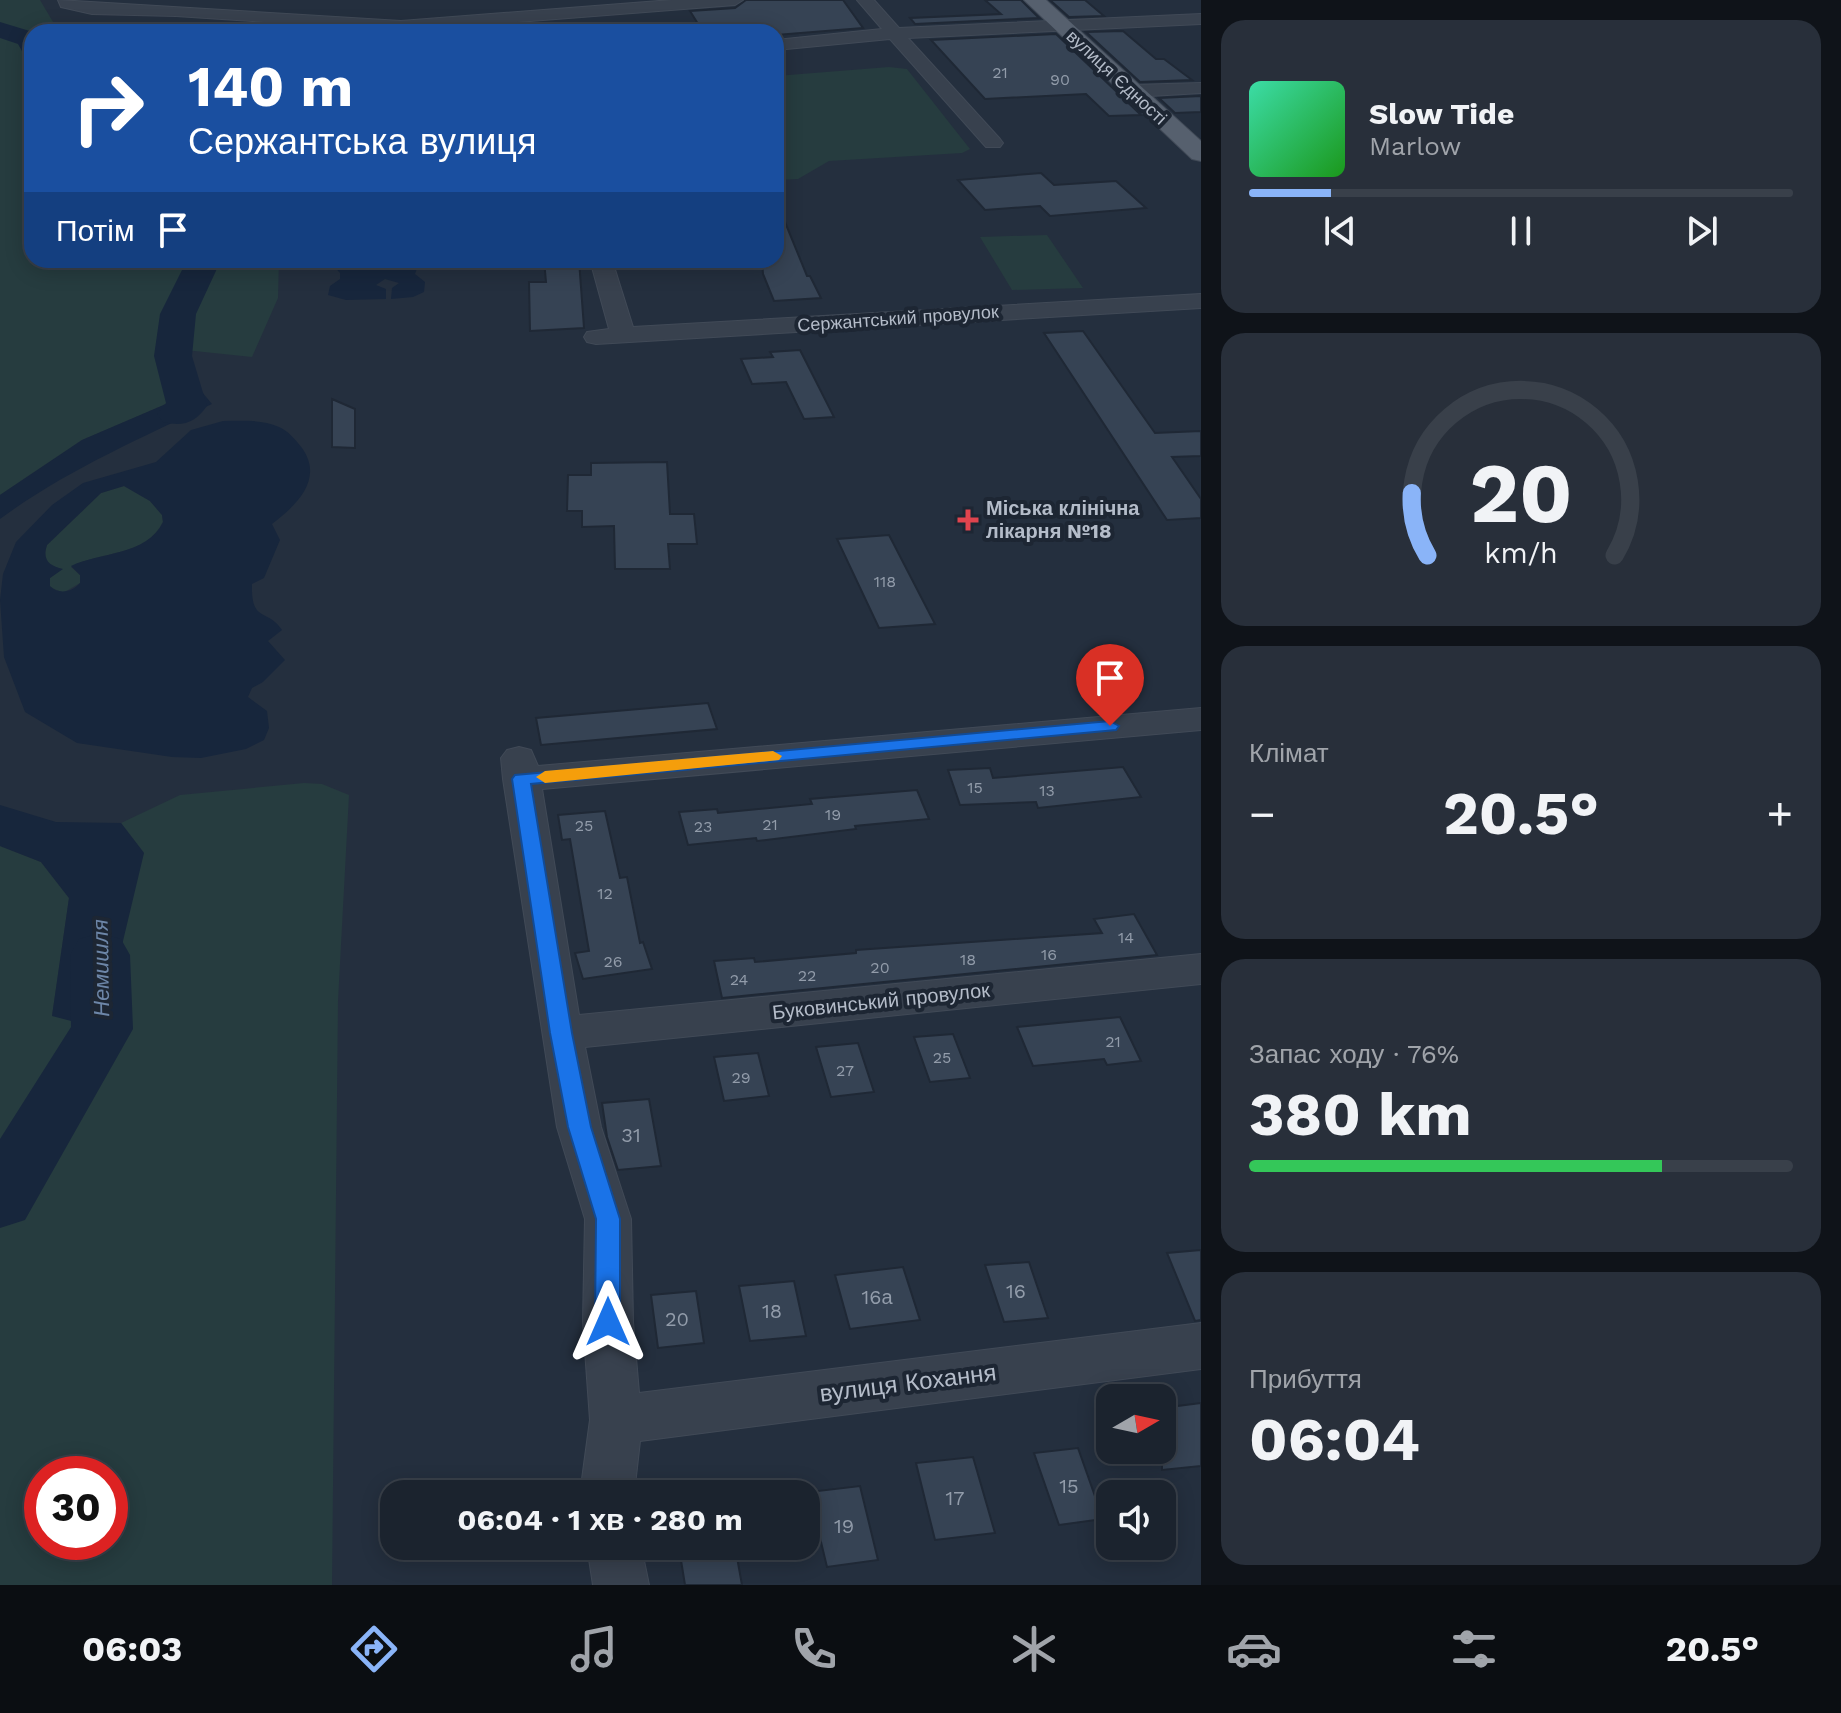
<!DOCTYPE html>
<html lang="uk">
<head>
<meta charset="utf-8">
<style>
  :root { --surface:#1b232e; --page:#282f3a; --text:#f1f3f6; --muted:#a0a4aa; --line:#39404a; --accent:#8ab4f8 }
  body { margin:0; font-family:"Work Sans",sans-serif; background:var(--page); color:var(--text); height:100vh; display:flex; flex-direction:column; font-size:30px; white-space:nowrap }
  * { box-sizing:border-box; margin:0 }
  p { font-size:26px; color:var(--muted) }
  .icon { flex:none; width:44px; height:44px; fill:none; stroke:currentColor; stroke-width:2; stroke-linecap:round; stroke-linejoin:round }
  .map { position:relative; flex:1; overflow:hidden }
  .drawer { display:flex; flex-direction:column; gap:20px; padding:20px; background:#0f1319; width:640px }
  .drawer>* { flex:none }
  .guide { position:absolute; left:24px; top:24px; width:760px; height:244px; border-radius:24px; box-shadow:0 4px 20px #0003,0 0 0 2px var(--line); background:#1a4fa0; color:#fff; overflow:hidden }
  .needle { width:52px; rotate:81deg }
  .controls { position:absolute; left:1096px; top:1384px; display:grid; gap:16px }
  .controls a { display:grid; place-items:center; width:80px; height:80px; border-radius:16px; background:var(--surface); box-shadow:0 4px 20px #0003,0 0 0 2px var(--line); font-size:40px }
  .speed { position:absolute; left:24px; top:1456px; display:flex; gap:16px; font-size:40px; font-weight:700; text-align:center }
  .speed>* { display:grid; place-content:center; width:104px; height:104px; border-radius:50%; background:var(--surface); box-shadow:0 4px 20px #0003,0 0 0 2px var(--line); line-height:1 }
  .speed .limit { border:12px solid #d22; background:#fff; color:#111 }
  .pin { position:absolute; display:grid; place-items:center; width:68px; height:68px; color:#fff; margin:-82px -34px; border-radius:50% 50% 50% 0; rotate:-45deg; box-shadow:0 0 8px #0007 }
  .pin .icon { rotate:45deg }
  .me { position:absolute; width:88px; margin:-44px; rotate:0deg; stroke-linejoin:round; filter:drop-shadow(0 0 6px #0008) }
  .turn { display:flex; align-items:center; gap:28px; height:168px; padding:0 32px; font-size:36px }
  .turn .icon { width:104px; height:104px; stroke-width:2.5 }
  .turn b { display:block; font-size:56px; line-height:68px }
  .then { display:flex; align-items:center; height:76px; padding:0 32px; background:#0003; gap:16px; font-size:30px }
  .big { font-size:60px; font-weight:700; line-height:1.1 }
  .drawer .card { flex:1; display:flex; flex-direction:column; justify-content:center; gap:12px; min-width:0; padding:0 28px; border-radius:24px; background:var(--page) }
  .drawer .dial { align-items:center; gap:0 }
  .dial svg { height:208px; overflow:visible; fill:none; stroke:var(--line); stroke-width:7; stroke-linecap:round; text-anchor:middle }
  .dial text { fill:var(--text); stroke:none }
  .song { display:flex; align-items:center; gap:24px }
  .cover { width:96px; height:96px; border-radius:12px; background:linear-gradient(135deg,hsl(160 70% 55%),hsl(120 70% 35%)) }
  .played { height:8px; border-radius:4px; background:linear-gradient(90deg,var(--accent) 15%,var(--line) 15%) }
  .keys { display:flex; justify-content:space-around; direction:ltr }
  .heat { display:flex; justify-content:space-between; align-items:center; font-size:44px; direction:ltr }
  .charge { height:12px; border-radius:6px; background:linear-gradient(90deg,#34c759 76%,var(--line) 0) }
  .trip { position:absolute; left:380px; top:1480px; width:440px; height:80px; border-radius:24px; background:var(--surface); box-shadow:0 4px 20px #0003,0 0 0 2px var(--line); font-weight:700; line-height:80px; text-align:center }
  .menu { display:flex; height:128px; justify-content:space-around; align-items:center; background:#0b0e12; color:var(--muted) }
  .menu .icon { width:56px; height:56px }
  .menu .selected { color:var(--accent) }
  .menu b { font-size:36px; color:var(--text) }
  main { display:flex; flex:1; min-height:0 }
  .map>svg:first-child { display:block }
  .green { fill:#263c3f; fill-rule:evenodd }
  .water { fill:#17263c; fill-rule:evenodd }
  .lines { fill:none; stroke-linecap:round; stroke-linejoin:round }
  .river { fill:#17263c; fill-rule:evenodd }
  .building { fill:#364354; stroke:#1f2835; stroke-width:2 }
  .minor-casing { stroke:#414a57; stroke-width:2 }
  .major-casing { stroke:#414a57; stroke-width:2 }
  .minor { fill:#38414e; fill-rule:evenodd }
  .major { fill:#56606e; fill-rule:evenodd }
  .route { fill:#1a73e8; stroke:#114b97; stroke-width:2 }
  .slow { fill:#f59e0b }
  .health-dot { fill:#e0444e; stroke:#1d2633; stroke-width:3 }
  .labels { text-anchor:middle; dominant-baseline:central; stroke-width:8; stroke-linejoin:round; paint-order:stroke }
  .number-label { font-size:16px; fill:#929caa }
  .far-street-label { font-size:18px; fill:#b4bcc9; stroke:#1d2633 }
  .poi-label { font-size:20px; font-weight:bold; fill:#b4bcc9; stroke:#1d2633; text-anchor:start }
  .street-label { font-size:20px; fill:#b4bcc9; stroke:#1d2633 }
  .near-number-label { font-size:20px; fill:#929caa }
  .water-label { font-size:22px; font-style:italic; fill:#6d86a8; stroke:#1d2633 }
  .near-street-label { font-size:24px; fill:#b4bcc9; stroke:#1d2633 }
</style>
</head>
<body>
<main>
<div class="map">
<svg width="1201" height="1585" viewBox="0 0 1201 1585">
  <rect width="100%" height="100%" fill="#242f3e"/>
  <path class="green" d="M0 0H40L59 32H32V260H279L278 298 252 357 185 350 166 343 161 377 173 401 82 440 0 495Z
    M889 67 907 69 970 149 962 153 829 161 798 179 776 180V76Z
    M1047 235 1083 288 1012 290 980 237Z
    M124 486 150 501 162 515 163 522C146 557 99 551 71 567L80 575V583L63 593 50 587V578L62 569C48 566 42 559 47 545L101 493Z
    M304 783 322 784 349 795 338 1001 332 1585H0V846L41 862 69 898 52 1016 144 853 121 823 180 795ZM42 1474H110V1542H42Z"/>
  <path class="water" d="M328 260H420L415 274 425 282 424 292 413 297 391 299 392 288 399 283 385 279 376 285 386 289V299L346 300 328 295 330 286 340 279V273Z
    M167 343 185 350 202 392 212 404C139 439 65 471 0 519V495L82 440 173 401 155 356Z
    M223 421C241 421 262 419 279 427 287 430 296 440 302 448 324 479 297 505 272 524L280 540 264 578 252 584C251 624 267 607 282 630L268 641 285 660 263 682 252 688 248 697 267 711 269 728 264 740 246 749 201 758 172 757 77 743 25 712 4 657 0 600 3 574 16 542 52 505 83 483 156 462 191 430ZM124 486 150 501 162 515 163 522C147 556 99 552 71 566L80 575V583C72 592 59 595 50 586V578L63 569C49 566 42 560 47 545L101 493Z
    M0 805 56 822 121 823 144 853 102 1029 52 1016 69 898 41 862 0 846Z"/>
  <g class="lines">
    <path class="river" d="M0 22 33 32 32 55 23 53 18 44 0 38Z
      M187 260H221L196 314 192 356 207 406C195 423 183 427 163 422L157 414 166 403 154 356 160 314Z
      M100 933 121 939 130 955 133 1029 25 1220 0 1228V1139L71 1027 70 955 79 939Z"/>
  </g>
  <path class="building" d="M746 0H843L863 28 776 35V32H703L690 11 735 8Z
    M985 0H1021L1039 18 915 24 910 18 1001 14Z
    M1050 0H1085L1104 16 1069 17Z
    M1123 31 1156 59H1164L1192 80 1140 82 1086 32Z
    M1056 34 1141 115 1109 116 1086 94 985 99 931 40Z
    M1201 96V112L1175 113 1159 98Z
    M1041 173 1054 185 1116 181 1146 208 1050 216 1040 206 985 210 958 180Z
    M776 200 807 276H810L821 298 774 301 763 274 762 260H776Z
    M544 260H579L584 328 530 331 529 282H546Z
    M1083 331 1155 433 1201 431V456L1172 457 1201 499V518L1167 520 1044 333Z
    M800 350 834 417 804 419 786 382 752 384 741 359 773 357 770 352Z
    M332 399 355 409V448L332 447Z
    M667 462 670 514H694L697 544H668L670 569H615L614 526 582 527V511H567L568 475H591V463Z
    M889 535 935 624 879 628 837 539Z
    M708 703 717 729 541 745 536 718Z
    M1123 767 1141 797 1038 808 1036 802 960 805 948 770 990 768 993 778Z
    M917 790 929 819 855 826 856 829 757 841 756 838 688 845 679 812 717 809 718 813 812 804 810 799Z
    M605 811 620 878 627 877 640 943 643 942 652 969 583 979 575 953 589 951 570 839 562 840 558 815Z
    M1134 914 1157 955 722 998 714 961 754 958 755 962 856 953V950L1102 933 1094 919Z
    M1120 1017 1141 1061 1107 1065 1104 1059 1033 1066 1017 1027Z
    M953 1034 970 1078 930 1082 914 1037Z
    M858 1043 874 1092 831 1097 816 1047Z
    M758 1053 769 1096 724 1101 714 1057Z
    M649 1099 661 1166 618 1170 607 1137 602 1103Z
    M1201 1250V1320L1195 1321 1167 1253Z
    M1029 1262 1048 1318 1004 1322 985 1265Z
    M903 1267 920 1320 850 1329 835 1275Z
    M794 1281 806 1336 750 1341 739 1286Z
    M696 1291 704 1343 658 1348 651 1295Z
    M1201 1403V1466L1162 1470V1408Z
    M1078 1448 1103 1519 1059 1525 1034 1453Z
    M973 1457 995 1533 935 1540 916 1463Z
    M860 1486 878 1560 827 1567 809 1492Z
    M703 1546H735L742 1585H685L679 1548Z"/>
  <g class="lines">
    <defs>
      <path id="minor" d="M58 0 401 21 672 0H743L735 5 401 31 176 16 92 14 61 7Z
        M857 0H874L899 28 1201 14V24L908 38 1000 139 1003 143 1000 147H986L890 39 776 50V40L882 29Z
        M1201 83V93L1133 97 1124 91 1133 85Z
        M590 260H612L633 327 1201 294V308L596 344 587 342 584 337 587 332 609 329Z
        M1201 708V730L542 789 579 1015 1201 954V984L585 1047 601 1127 631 1219 633 1322 639 1393 1201 1323V1369L640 1441 634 1494H580L590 1420 583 1322 585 1219 557 1127 503 779 501 758 507 750 519 747 531 750 538 766Z
        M587 1546H641L649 1585H593Z"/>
      <path id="major" d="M1024 0H1046L1201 141V161L1192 159Z"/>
    </defs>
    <use href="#minor" class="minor-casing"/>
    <use href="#major" class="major-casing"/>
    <use href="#minor" class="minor"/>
    <use href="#major" class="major"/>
  </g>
  <path class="route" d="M1110 721 1119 726 1116 730 531 784 572 1033 591 1127 620 1219V1322L616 1330 608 1333 599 1330 595 1322 596 1219 568 1127 550 1033 512 779 515 775Z"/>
  <path class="slow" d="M773 751 782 756 779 760 545 783 536 777 545 771Z"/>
  <path class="health-dot" d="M964 508h8v8h8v8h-8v8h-8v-8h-8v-8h8z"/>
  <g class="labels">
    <g class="number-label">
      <text x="1000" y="72">21</text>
      <text x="1060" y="79">90</text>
      <text x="885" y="581">118</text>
      <text x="975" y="787">15</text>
      <text x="1047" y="790">13</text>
      <text x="833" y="814">19</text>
      <text x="770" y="824">21</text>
      <text x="584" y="825">25</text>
      <text x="703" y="826">23</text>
      <text x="605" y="893">12</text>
      <text x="1126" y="937">14</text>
      <text x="1049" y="954">16</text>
      <text x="968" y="959">18</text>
      <text x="613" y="961">26</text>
      <text x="880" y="967">20</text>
      <text x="807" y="975">22</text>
      <text x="739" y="979">24</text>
      <text x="1113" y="1041">21</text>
      <text x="942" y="1057">25</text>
      <text x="845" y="1070">27</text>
      <text x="741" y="1077">29</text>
    </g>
    <g class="far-street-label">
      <text transform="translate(1117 77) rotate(43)">вулиця Єдності</text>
      <text transform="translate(898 318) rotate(-4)">Сержантський провулок</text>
    </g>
    <g class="poi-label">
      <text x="986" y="508">Міська клінічна<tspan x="986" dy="23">лікарня №18</tspan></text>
    </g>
    <g class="street-label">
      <text transform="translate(881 1001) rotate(-6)">Буковинський провулок</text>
    </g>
    <g class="near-number-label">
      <text x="631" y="1135">31</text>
      <text x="1016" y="1291">16</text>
      <text x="877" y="1297">16а</text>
      <text x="772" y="1311">18</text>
      <text x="677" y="1319">20</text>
      <text x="1069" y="1486">15</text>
      <text x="955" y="1498">17</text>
      <text x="844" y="1526">19</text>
    </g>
    <g class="water-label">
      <text transform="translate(101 968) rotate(-91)">Немишля</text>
    </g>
    <g class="near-street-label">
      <text transform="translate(908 1383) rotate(-7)">вулиця Кохання</text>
    </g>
  </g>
</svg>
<div class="controls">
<a><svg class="needle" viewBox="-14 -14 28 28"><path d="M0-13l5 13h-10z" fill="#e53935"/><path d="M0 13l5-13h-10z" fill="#a0a4aa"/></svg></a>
<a><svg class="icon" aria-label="sound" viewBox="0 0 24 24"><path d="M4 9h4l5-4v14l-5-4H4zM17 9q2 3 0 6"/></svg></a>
</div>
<div class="speed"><div class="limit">30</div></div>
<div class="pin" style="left:1110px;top:726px;background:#d93025"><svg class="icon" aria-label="arrive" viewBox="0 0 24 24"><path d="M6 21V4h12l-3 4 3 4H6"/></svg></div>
<svg class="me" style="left:608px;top:1322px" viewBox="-20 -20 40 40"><path d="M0-17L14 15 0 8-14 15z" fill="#1a73e8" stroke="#fff" stroke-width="4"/></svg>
<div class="trip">06:04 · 1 хв · 280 m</div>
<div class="guide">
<div class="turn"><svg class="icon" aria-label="right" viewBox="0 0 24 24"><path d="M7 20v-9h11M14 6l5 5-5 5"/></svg><div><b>140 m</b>Сержантська вулиця</div></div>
<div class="then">Потім<svg class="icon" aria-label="arrive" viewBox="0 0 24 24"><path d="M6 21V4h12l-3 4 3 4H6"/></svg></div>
</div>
</div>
<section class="drawer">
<div class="card">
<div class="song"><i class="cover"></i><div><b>Slow Tide</b><p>Marlow</p></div></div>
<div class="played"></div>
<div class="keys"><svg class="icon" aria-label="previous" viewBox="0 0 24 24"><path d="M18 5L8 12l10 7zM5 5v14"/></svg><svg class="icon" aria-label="pause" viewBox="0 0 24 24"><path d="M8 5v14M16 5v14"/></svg><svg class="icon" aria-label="next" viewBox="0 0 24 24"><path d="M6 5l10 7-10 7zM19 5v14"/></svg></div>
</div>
<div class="card dial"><svg viewBox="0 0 100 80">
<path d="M14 69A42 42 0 1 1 86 69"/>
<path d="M14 69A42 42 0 0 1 8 45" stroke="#8ab4f8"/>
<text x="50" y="56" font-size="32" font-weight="700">20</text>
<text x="50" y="72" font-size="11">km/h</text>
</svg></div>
<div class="card"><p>Клімат</p>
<div class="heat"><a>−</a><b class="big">20.5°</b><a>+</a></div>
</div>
<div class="card"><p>Запас ходу · 76%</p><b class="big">380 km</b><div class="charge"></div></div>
<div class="card"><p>Прибуття</p><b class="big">06:04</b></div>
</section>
</main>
<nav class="menu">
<b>06:03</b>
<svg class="icon selected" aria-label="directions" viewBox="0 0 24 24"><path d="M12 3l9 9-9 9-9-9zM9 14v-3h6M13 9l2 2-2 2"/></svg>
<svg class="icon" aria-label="music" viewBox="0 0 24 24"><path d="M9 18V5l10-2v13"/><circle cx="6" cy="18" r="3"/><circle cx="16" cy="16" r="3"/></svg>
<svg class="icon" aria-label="phone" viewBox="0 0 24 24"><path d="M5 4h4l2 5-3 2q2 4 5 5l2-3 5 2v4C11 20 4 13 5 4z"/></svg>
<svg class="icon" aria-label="climate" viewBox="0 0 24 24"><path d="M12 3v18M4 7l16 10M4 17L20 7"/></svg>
<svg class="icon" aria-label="car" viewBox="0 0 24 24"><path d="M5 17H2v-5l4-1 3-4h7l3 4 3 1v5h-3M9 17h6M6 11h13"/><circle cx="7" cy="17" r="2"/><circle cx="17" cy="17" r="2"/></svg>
<svg class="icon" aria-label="filters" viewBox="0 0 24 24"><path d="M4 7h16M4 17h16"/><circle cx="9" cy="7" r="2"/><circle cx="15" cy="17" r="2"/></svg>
<b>20.5°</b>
</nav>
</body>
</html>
